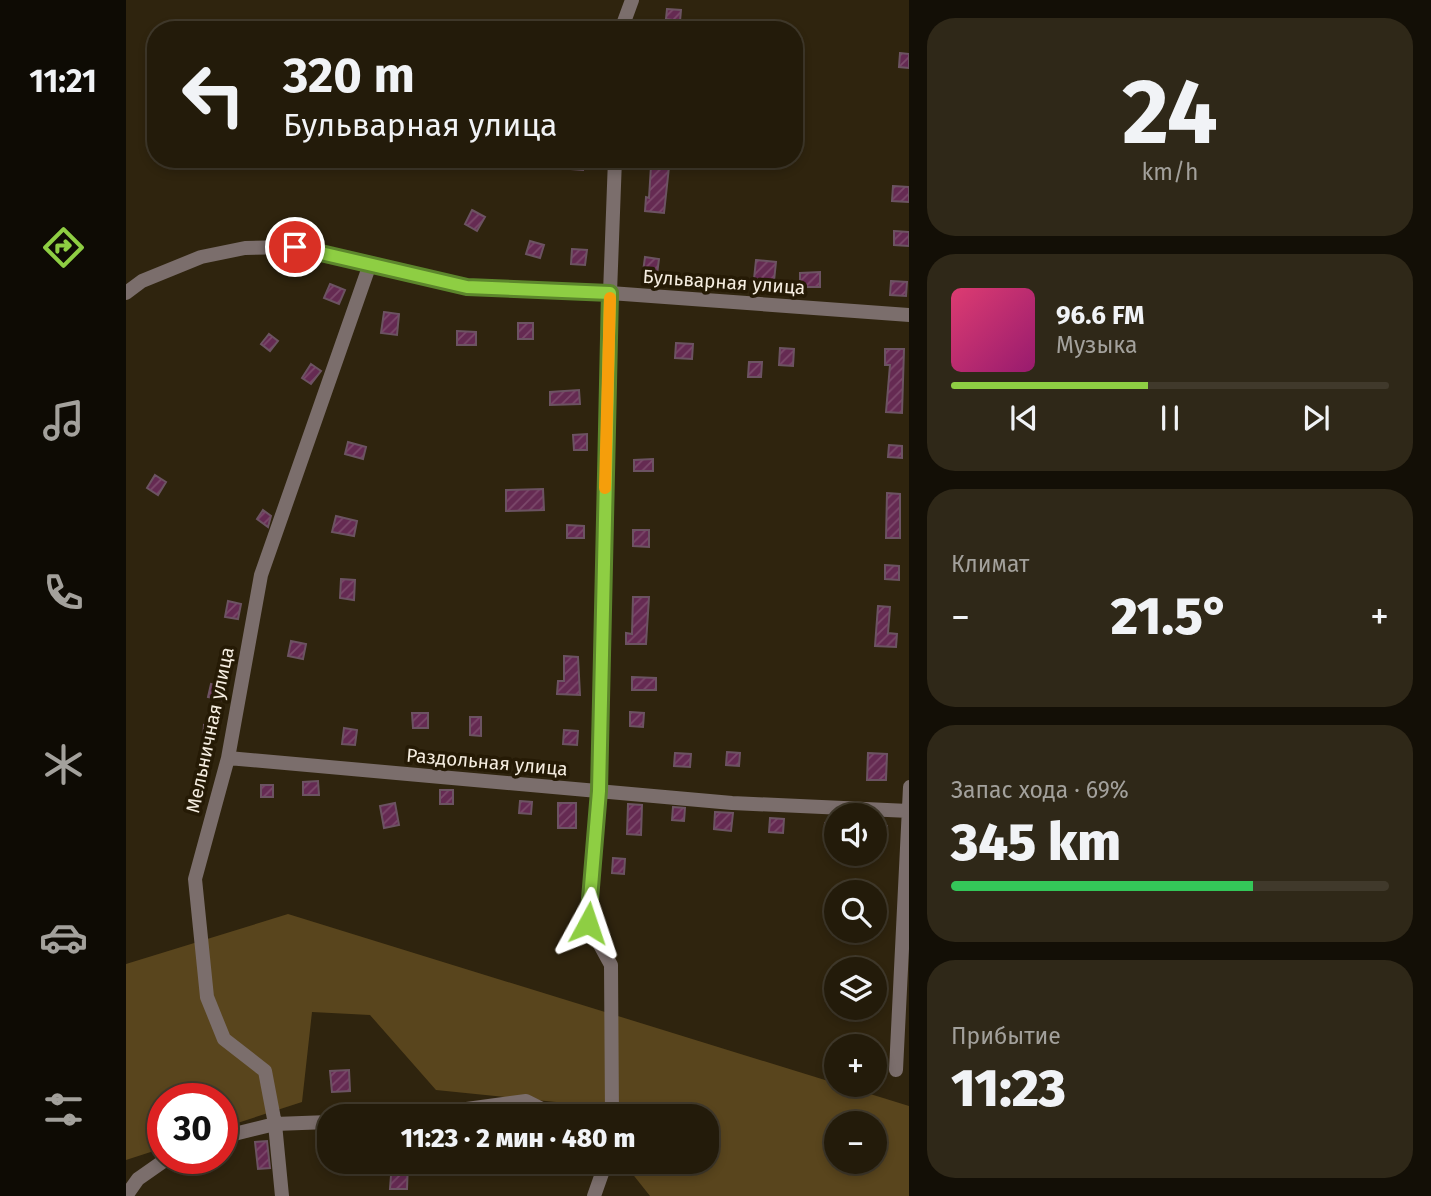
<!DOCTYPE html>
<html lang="ru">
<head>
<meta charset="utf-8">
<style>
  :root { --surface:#231b0a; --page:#2f2818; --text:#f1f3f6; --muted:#a3a19c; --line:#40392b; --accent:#8ece43 }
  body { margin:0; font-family:"Fira Sans",sans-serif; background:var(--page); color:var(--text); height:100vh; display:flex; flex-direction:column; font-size:26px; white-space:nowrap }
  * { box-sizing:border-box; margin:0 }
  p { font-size:23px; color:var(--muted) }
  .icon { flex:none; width:38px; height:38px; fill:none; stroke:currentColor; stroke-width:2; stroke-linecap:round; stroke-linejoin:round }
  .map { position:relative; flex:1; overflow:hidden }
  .sheet { display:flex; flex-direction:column; gap:18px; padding:18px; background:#130f06; width:522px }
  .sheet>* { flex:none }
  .guide { position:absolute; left:21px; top:21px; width:656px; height:147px; border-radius:28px; box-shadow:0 4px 10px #0003,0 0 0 2px var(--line); background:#231b0a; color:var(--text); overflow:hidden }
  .tools { position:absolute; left:698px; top:803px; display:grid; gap:14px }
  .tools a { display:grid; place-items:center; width:63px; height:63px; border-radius:50%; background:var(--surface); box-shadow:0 4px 10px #0003,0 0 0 2px var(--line); font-size:35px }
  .speed { position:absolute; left:21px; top:1083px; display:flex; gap:14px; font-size:35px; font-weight:700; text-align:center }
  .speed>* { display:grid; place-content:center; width:91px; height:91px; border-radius:50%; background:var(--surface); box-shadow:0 4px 10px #0003,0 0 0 2px var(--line); line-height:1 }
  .speed .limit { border:10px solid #d22; background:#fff; color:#111 }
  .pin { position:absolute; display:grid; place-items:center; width:60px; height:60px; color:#fff; margin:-30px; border:4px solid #fff; border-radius:50%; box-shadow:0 2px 7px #0007 }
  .me { position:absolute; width:77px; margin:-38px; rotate:5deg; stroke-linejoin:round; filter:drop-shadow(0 0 5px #0008) }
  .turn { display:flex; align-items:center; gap:24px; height:147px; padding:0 21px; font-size:32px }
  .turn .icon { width:91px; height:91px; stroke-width:2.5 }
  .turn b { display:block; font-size:49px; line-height:60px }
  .big { font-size:52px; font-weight:800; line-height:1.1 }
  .sheet .tile { flex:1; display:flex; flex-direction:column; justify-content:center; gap:10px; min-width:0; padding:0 24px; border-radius:28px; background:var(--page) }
  .sheet .dial { align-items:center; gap:0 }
  .dial b { font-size:91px; line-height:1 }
  .song { display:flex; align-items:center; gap:21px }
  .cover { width:84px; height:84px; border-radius:10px; background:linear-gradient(135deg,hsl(340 70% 55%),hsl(320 70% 35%)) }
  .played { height:7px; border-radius:4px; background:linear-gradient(90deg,var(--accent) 45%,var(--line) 45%) }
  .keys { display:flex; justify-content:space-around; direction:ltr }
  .heat { display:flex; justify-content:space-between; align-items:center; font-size:38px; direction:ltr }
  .charge { height:10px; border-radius:5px; background:linear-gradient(90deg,#34c759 69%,var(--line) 0) }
  .trip { position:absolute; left:191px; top:1104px; width:402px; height:70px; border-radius:28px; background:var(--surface); box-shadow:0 4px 10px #0003,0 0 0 2px var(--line); font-weight:800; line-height:70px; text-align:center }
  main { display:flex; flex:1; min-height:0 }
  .tab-bar { display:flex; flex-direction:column; width:126px; justify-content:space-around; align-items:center; background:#0e0b04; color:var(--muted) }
  .tab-bar .icon { width:49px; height:49px }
  .tab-bar .on { color:var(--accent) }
  .tab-bar b { font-size:32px; color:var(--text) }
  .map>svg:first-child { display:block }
  .green { fill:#59451d; fill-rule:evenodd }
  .building { fill:url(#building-hatch); stroke:#6c5362; stroke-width:2 }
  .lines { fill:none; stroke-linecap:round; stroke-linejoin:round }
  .minor { stroke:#7b6e6c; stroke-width:14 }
  .route-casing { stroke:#5c862c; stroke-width:18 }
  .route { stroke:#8ece43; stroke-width:12 }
  .slow { stroke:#f59e0b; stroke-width:12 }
  .labels { text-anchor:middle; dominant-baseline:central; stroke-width:7; stroke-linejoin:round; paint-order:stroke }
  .street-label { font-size:19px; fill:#f5ede0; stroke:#251a05 }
</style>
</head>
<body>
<main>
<nav class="tab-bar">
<b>11:21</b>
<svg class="icon on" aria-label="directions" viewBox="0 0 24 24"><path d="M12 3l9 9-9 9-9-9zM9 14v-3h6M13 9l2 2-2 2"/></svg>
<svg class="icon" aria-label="music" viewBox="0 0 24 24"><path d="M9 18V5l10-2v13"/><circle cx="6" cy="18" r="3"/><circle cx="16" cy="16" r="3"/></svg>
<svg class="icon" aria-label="phone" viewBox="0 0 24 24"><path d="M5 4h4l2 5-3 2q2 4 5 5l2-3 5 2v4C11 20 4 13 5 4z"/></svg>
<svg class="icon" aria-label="climate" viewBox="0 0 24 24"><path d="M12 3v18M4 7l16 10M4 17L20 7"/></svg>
<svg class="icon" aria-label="car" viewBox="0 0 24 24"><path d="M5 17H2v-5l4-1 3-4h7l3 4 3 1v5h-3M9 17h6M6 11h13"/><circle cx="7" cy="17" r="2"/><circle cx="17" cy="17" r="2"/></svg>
<svg class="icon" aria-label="filters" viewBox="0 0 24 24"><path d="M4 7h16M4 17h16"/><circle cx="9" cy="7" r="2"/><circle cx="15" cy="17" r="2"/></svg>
</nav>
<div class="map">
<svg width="784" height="1196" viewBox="0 0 784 1196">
  <defs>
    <pattern id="building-hatch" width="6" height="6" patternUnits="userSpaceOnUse" patternTransform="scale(1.75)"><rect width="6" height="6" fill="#652a52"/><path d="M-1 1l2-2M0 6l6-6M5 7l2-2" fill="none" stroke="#7c496b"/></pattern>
  </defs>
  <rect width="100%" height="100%" fill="#2f240e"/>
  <path class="green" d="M162 914 783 1106V1196H524L497 1162H581V1116H460L450 1104 310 1090 244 1015 186 1012 176 1102 96 1128V1099H37V1148L0 1160V964ZM710 1124H749V1162H710Z"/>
  <path class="building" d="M541 9 555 10 554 21 540 19Z
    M774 53 783 54V68L773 67Z
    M418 159H458L457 170 418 167Z
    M525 166 543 167 538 213 519 211 520 197 523 198Z
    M767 186 783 187V202L766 201Z
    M346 210 359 217 351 231 339 224Z
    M768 231 783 232V246L768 245Z
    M404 241 418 245 414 258 400 254Z
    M446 249 461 250 459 265 445 264Z
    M519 257 533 259 531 274 517 272Z
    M630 260 650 262 648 281 628 279Z
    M694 272V287H674V273Z
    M765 281 781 282 780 296 764 295Z
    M204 284 219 290 213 304 198 298Z
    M258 312 273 314 271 335 255 333Z
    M392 323H407V339H392Z
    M331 331 350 332V345H331Z
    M143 334 152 341 144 351 135 344Z
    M550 343 567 344 566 359 549 358Z
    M654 348 668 349 667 366 653 365Z
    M759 349H778L776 413 760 412 764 365H759Z
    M623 362H636L635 377H622Z
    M185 364 195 371 185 384 176 378Z
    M453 390 454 404 424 405V392Z
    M461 434V450H448L447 435Z
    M222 442 240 447 237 459 219 454Z
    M763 445 776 446V458L762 457Z
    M527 459V471H508V460Z
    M29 475 40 482 32 495 21 488Z
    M417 489 418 510 380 511V490Z
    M761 493 774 494V538H760Z
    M137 510 145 516 142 527 131 519Z
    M210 516 231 521 228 536 206 532Z
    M441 525 458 526V538H441Z
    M507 530H523V547L507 546Z
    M759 565 773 566V580L759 579Z
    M215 579 229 580 228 600 214 598Z
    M507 597H523L520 644H500V633L506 634Z
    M102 601 115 604 112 619 99 617Z
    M752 606 764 607 762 633 771 634 770 647 749 646Z
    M165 641 180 644 177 659 162 656Z
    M438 656 452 657 454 695 431 694 432 681H438Z
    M506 677 530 678V690H506Z
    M85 684 98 687 95 700 82 697Z
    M504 712 518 713 517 727 504 726Z
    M286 713H302V728H287Z
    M344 717H355V736L344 735Z
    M78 725 90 727 89 740 77 739Z
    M218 728 231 730 229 745 216 744Z
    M438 730 452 731 451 745 437 744Z
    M601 752 614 753 613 766 600 765Z
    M549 753 565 754 564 767 548 766Z
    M742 753 761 754 760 780H741Z
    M192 781 193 795H177V782Z
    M135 785H147V797H135Z
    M314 790H327V804H314Z
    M394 801 406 802 405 814 393 813Z
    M269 803 273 825 258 828 254 806Z
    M432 803H450V828H432Z
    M502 804 516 805 515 835 501 834Z
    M547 807 559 808 558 821 546 820Z
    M589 812 607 813 605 831 588 829Z
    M644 818 658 819 657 833 643 832Z
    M699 823 710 824V837L698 836Z
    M749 825 761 826 760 844 749 843Z
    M487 858 499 859 498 874 486 873Z
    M223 1070 224 1091 206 1092 204 1071Z
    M201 1134 202 1149 191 1150 190 1135Z
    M141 1141 144 1168 132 1169 129 1142Z
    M266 1162H282L281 1189H264Z"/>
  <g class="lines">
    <path class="minor" d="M495 30 506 0
      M0 293 16 281 75 257 119 248 169 247 341 287 484 293 784 315
      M102 758 606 803 784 811
      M770 1070 784 787
      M289 1116 400 1101 430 1116
      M486 1116 485 965 462 923 473 791 484 293 489 159
      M96 1137 149 1124 203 1122
      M0 1196 12 1179 42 1158
      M156 1196 149 1124 139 1071 98 1039 81 997 69 879 102 758 135 575 244 264
      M468 1196 480 1162"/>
  </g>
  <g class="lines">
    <defs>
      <path id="route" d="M169 247 341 287 484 293 473 791 462 923"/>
    </defs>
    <use href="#route" class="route-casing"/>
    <use href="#route" class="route"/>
    <path class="slow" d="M479 488 484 298"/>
  </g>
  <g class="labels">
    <g class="street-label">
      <text transform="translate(598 282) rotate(4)">Бульварная улица</text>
      <text transform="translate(84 730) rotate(-78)">Мельничная улица</text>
      <text transform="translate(361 762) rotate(5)">Раздольная улица</text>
    </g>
  </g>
</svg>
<div class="tools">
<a><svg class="icon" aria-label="sound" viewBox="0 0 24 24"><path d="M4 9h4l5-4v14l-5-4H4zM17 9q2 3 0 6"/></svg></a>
<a><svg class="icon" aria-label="search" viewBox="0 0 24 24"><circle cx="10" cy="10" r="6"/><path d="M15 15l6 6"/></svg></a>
<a><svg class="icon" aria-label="layers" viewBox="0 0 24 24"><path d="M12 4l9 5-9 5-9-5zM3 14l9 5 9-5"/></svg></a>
<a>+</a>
<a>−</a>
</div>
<div class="speed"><div class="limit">30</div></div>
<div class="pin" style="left:169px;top:247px;background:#d93025"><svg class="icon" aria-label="arrive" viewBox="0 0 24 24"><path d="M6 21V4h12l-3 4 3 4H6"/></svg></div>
<svg class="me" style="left:462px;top:923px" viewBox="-20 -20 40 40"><path d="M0-17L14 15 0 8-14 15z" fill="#8ece43" stroke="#fff" stroke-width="4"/></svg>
<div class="trip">11:23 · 2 мин · 480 m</div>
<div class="guide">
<div class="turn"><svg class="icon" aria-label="left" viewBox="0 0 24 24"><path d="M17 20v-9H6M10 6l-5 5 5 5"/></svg><div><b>320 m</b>Бульварная улица</div></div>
</div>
</div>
<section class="sheet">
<div class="tile dial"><b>24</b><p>km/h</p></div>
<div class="tile">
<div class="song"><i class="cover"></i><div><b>96.6 FM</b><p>Музыка</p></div></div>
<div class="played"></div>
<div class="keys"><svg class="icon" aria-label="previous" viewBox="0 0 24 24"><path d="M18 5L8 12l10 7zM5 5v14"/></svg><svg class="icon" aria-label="pause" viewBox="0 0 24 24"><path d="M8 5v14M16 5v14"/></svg><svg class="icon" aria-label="next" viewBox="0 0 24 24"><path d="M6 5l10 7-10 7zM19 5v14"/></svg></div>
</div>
<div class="tile"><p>Климат</p>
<div class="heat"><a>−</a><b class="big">21.5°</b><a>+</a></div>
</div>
<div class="tile"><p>Запас хода · 69%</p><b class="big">345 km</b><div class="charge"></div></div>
<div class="tile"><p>Прибытие</p><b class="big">11:23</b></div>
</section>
</main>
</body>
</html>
